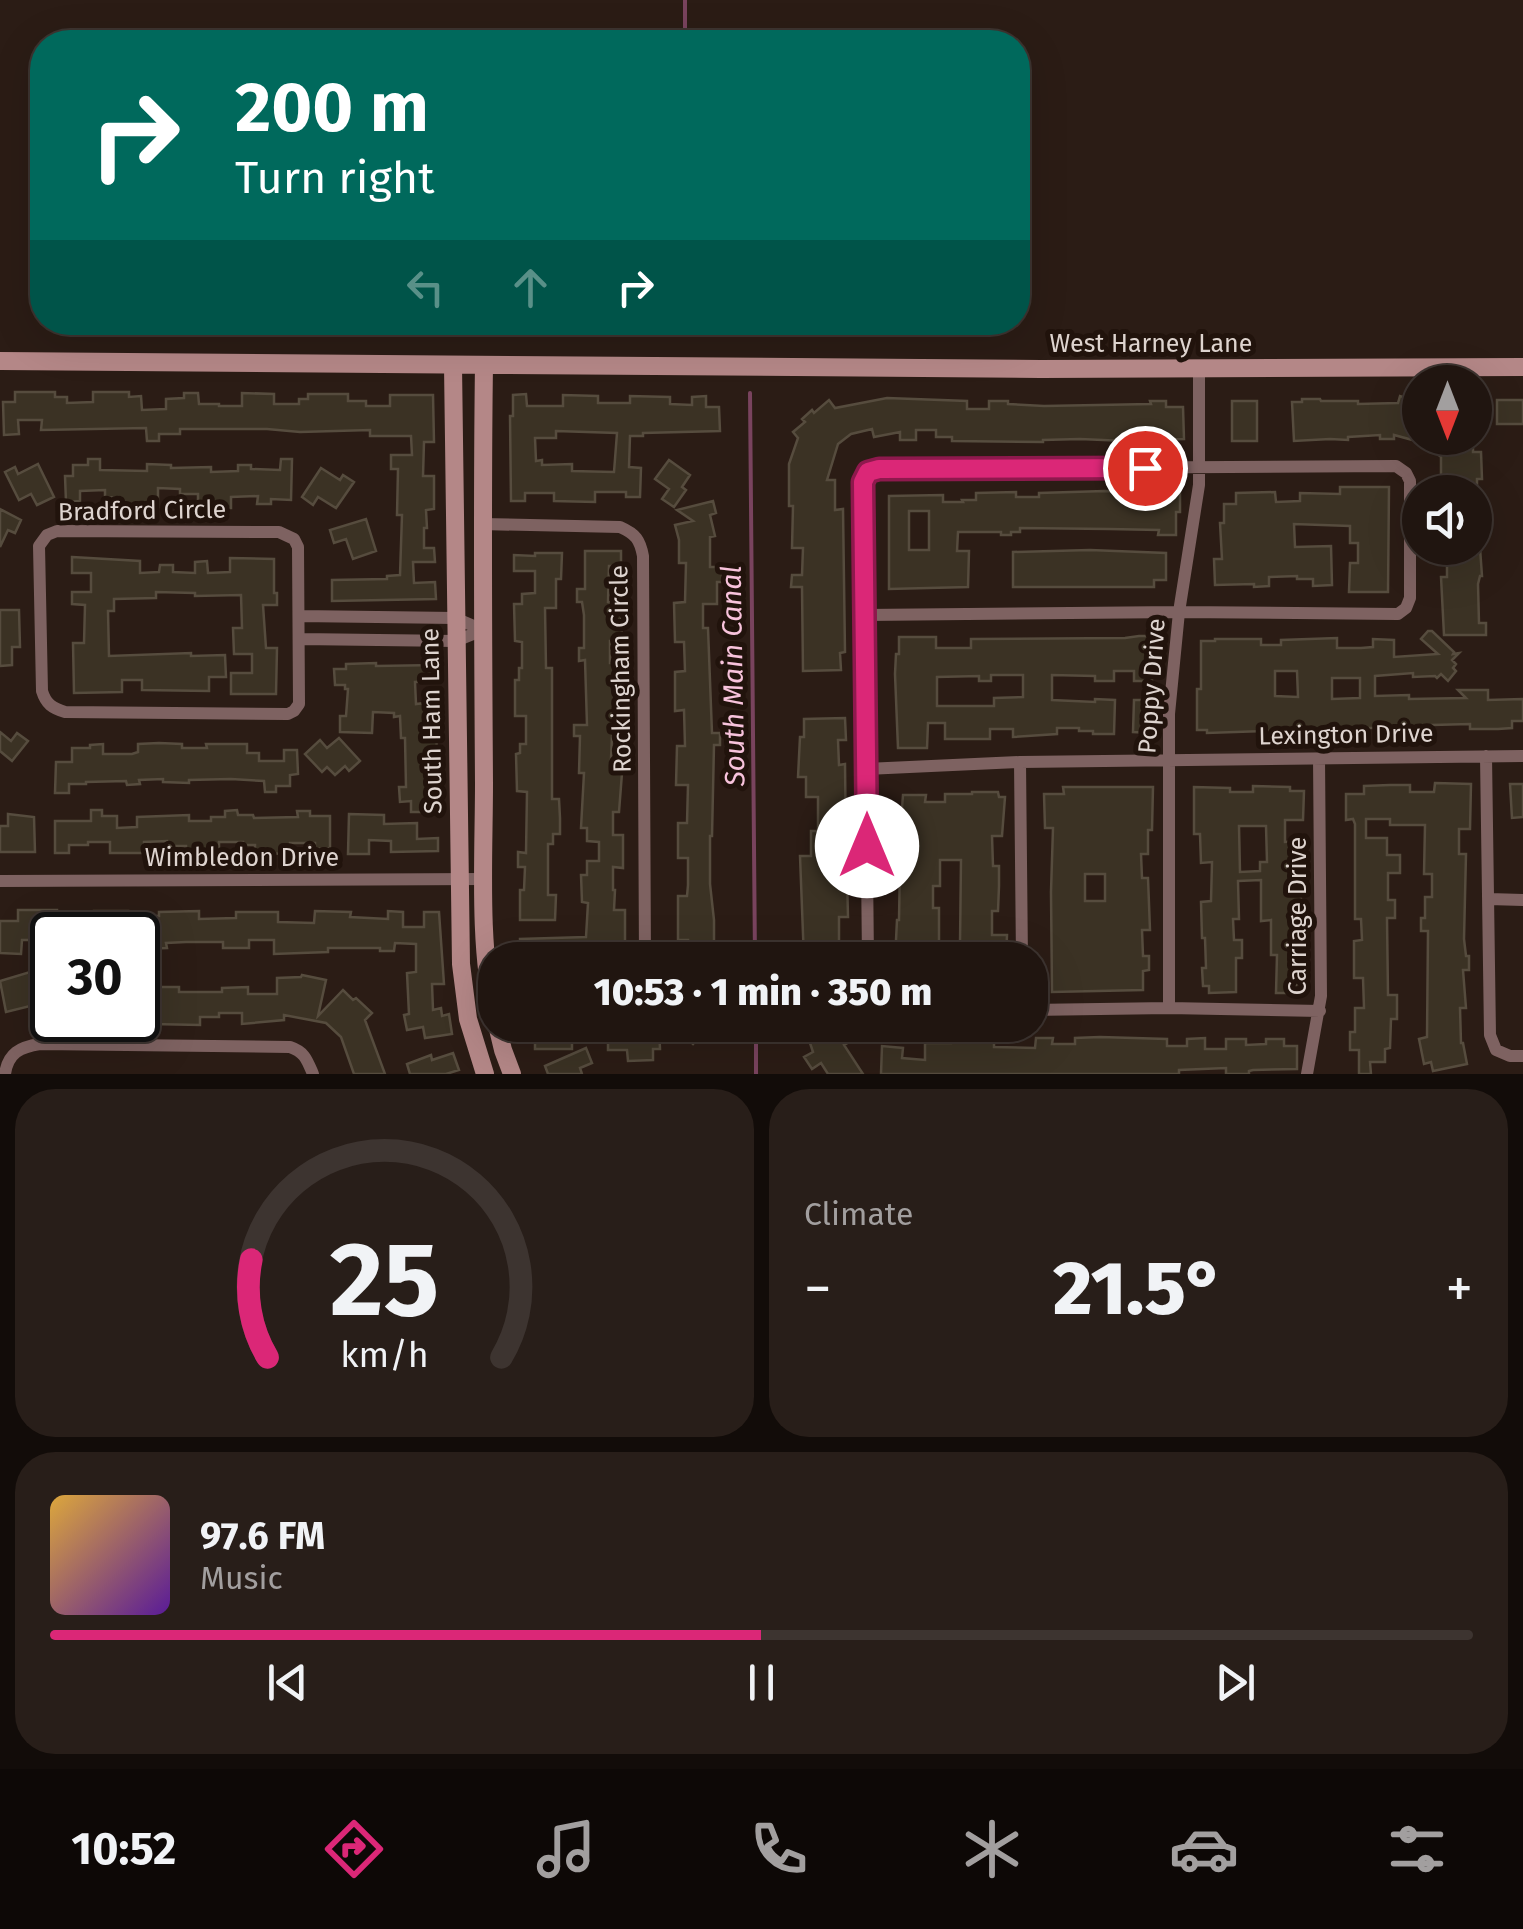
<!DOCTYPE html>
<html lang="en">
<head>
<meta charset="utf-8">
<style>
  :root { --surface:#201510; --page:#281e19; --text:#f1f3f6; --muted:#a29f9f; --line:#3d3430; --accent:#db2777 }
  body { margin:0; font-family:"Fira Sans",sans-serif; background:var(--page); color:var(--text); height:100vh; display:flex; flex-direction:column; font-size:38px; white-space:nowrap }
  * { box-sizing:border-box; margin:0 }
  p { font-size:32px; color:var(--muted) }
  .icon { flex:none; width:55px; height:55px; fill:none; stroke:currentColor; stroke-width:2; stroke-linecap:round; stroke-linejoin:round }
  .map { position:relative; height:1074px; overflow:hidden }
  .details { display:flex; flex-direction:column; gap:15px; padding:15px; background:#120c09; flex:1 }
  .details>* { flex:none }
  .hud { position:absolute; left:30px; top:30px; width:1000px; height:305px; border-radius:40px; box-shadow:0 10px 40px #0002,0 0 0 2px var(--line); background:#00695c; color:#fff; overflow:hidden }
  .needle { width:65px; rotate:180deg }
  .buttons { position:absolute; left:1402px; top:365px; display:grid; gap:20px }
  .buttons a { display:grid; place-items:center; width:90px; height:90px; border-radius:50%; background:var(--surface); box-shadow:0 10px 40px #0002,0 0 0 2px var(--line); font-size:50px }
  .speed { position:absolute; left:30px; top:912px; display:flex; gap:20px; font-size:50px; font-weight:700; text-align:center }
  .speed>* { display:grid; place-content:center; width:130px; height:130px; border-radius:50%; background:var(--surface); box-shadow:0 10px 40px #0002,0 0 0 2px var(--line); line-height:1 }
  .speed .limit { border:5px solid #111; border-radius:15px; background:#fff; color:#111 }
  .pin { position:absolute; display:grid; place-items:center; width:85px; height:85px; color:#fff; margin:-42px; border:5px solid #fff; border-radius:50%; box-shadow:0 2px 10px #0007 }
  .me { position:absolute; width:110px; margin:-55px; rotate:0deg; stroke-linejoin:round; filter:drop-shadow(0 0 8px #0008) }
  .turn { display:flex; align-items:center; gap:35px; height:210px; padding:0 40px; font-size:45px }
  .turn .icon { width:130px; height:130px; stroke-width:2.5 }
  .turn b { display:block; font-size:70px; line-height:85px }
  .lanes { display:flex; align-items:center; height:95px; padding:0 40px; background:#0003; justify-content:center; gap:50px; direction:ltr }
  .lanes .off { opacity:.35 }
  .big { font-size:75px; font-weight:800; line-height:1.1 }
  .details .card { flex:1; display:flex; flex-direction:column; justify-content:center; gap:15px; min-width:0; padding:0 35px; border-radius:40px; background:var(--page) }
  .details .dial { align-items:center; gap:0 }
  .dial svg { height:260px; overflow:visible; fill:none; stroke:var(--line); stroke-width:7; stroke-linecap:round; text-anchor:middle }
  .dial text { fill:var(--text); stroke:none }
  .song { display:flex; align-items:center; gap:30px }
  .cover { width:120px; height:120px; border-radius:15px; background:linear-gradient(135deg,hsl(40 70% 55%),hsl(270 70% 35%)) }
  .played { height:10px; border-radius:5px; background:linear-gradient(90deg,var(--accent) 50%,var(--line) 50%) }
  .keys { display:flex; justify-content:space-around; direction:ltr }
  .heat { display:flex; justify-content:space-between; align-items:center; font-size:55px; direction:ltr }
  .details .tiles { flex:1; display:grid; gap:15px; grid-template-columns:1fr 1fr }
  .card:last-child { grid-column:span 2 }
  .trip { position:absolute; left:478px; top:942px; width:570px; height:100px; border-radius:40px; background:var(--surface); box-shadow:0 10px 40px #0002,0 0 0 2px var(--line); font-weight:800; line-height:100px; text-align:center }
  .dock { display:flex; height:160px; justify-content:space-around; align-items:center; background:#0d0806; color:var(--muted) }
  .dock .icon { width:70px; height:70px }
  .dock .selected { color:var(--accent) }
  .dock b { font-size:45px; color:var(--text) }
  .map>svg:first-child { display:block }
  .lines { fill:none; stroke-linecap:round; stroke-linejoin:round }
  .stream { stroke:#79435e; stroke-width:4 }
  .building { fill:#3b3224; stroke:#564c3e; stroke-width:2.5; fill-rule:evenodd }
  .minor { stroke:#7e6261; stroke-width:12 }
  .secondary { stroke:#b48787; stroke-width:18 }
  .route-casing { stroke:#8e194d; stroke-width:25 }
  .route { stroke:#db2777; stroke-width:18 }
  .labels { text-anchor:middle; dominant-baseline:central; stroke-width:10; stroke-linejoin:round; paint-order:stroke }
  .street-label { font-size:25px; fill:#ded4cf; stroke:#21130c }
  .water-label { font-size:28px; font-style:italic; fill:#f8c3dc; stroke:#21130c }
</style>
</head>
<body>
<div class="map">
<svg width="1523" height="1074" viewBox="0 0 1523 1074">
  <rect width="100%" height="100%" fill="#2b1c15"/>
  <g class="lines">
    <path class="stream" d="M685 0V42
      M750 393 755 960
      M756 1025V1074"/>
  </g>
  <path class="building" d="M15 392H55V397H67V403L93 402V392H129V397L141 396 142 410 166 409V399L184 398V393H198L199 404H219V406H242V393L274 394V404H299V399H308V394H348V401H366V406H390V395H433L434 442H424L423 476H434V509L426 510 427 528H424V548H434L435 562H413L414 583 435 582 436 599 332 601V580L387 579V576L400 575 402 515H397L398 469H391V455H412L411 436H370V430L300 432 267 429H180V434H159V441H147L146 428 41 430 42 420H18L19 434 4 435 3 402H15Z
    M526 394 527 406H563V395L598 396V403H630V396L670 397V404L692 405V397L706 396V407H719L720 431 643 433V436H630L629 467 641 468 640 497H626V492H595V502L554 501V493H525V501H511L510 416H513V395ZM556 431 617 433 614 472 572 471V464L542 465V460L536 461 535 438H556Z
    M1408 394 1420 397V442L1394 435V439H1380V435L1348 437V440L1330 439 1294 441 1292 402H1302V399H1320L1321 401H1358V404L1398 403 1400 396 1406 398Z
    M887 398 967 401V409H989V401H1008V404L1044 406 1151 404 1150 401H1166V407H1183L1184 439 1148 440V442L1080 439 1043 440V442L952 441V437H936V430H916V440H900V432L874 437 872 429 851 434 838 444 827 480H835V510L843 509 845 652 840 653 841 670 803 671 802 587H791L792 575H802L803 548H792L793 506H789V464L798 438 793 432 805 422 802 419 812 410 814 413 829 400 835 408Z
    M1497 400H1523V424H1497Z
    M1232 401H1257V441H1232Z
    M1420 438H1467L1473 443V452H1481L1482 479H1477V492H1441V457Z
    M88 459H100V470L147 471V464L171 465V468L211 467V472L238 471V465H251V469L280 470 281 459H292L291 500 271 499V504H257L258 496 231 497V508H198V494H180V489L158 488V507H121V498L105 497V490L80 491V501L66 502 65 476H73V465H88Z
    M669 460 690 475 682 487 686 490 674 507 662 499 669 489 655 479Z
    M38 464 54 497 37 505 31 494 19 500 5 472 15 467 18 474Z
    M321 468 340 480 343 475 354 482 336 508 318 497 313 505 302 497Z
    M1340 487H1389L1388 592H1349L1350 563H1358V543H1350V526L1294 524 1295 547 1331 546 1332 585 1313 586V579H1297V576L1269 577V586L1254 587V584L1215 585 1214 559H1222L1220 523H1224V504H1236V493L1275 492 1276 502 1300 501V493L1340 494Z
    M1105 491 1180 494V512H1176V535H1158L1159 530 1109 529 1020 528V532H1011V535H1001V532H958L957 551H969L968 587 889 589V496L943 495V502H963L962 500H976V493L1016 492V497H1039V493ZM909 511H929V550H909Z
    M713 501 716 513 710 515 715 536 710 537V567H722V582H717V604H703V628H708L712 733H720V745H714L712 836H710V884L714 920V960H696L697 953H688V940H678V896H687L688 885V858H678V823H687L688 785H676L677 746H685L684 710 675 711V672L685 671 684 642H675L674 603 685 602 686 563H679V540L675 525 693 521 677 510Z
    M0 509 21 520 15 533 8 530 0 547Z
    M366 519 376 551 353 559 346 539 334 543 330 530Z
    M1447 548H1480L1482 576H1480L1478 584 1479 623H1486V635H1444L1441 577H1447Z
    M1090 550 1166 553V580H1154V587H1013V552Z
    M585 551H621V566H609L608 602 613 603V609H621L622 641H610V663H615V683H621L622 702V717H619V736H612L611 759 623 760 619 812H613V835H623V868L613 867V890H615L614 910H625V957H613V960H521L520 939 586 937 588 903 582 902 581 875H587V861H599V842L587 841V828H581L584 773H579L580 736H574V725H587L585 660 579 661V648H584V615L582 602H577V589H585Z
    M535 553H562L561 579H556V608H545L546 668H552V799H559L560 818V834H553V844H548V895H556L555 920H520V890H524L525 867H518V852L526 853 527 792 517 791 516 754 520 753V744H526V716H515V680H519V668H522V642L515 641 514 604H522V594L535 593V571H514V555L535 556Z
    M72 557 140 561V573L159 572 160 565H173V572L195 573V562L207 561 208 573 230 572V558L274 559V593H277V605H263L266 648H277L276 694H231V673H252V654H234L233 628H242L241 595 195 596V593L156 592V598L114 599V611H108L109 656 191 653V656L225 655 226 677H209V691L142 690V680H122V692L74 693 73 643H84L85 605 72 604V592H91V573H72Z
    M0 610H19L20 647H12V665L0 666Z
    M1428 631H1432L1454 652 1453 654 1459 653 1452 660 1456 664 1453 668 1456 671 1448 681 1441 674 1437 678 1435 676 1413 677V673L1375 676V696L1409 695V699L1466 698 1458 690H1488V700L1523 699V721H1512V728L1498 729H1470V724L1432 725V730L1410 731H1389V728H1366V731L1350 732 1298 733 1297 730 1207 733V730H1197V689H1201V641H1215V639H1261V645H1281V640L1337 638V648H1361L1373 647V639L1394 640V657L1438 654 1421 639ZM1275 671H1297L1298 697 1275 696ZM1332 678H1360V698L1332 699Z
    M1139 636H1153L1152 681H1134V671H1114V681H1095V676L1052 675V700L1095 702V699L1115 700 1114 734H1093V731H1079V728H1057V734L1013 737V729H990V739H945V723H928L927 748H898L895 674 896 654H899V637H936V648H971V639L1125 638ZM991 675H1023V697L994 698V706H937V677L979 676V681H991Z
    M376 663V666L437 665V681L415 682 416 704 425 703 426 723H436L437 759H430V786H432V797H438V812H411V801L400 802 399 787H406L405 738H401L400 716 394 717V713L373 712 372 733 340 732V716H346L348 689H345V685H335L334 669H346V664Z
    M1134 700H1153L1152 733 1133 732Z
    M845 718 846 740H838L839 765 845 764 846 851H838L839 875H847L848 917H839V948H846V960H804L800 856H811V831H818V797H806V777H798L800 737H804V719Z
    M0 732 11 741 17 733 28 741 12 761 0 751Z
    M339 738 360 761 349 771 345 766 335 775 327 767 322 772 305 754 320 740 327 748Z
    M159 743 182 744V748H207L206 744H247V753H259V761H284V750H297L298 774 290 775V786H276V792H265L264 781 231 779 189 780V783L163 782V779L139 780 140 784 127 785 126 781 86 782V784H69V793H55L56 762H72V748H90V745L103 744V754H132L138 752V744Z
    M1435 783 1471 784 1470 829H1459V854H1466L1464 939 1466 956H1469V970H1463L1466 1008H1460L1461 1043H1463L1467 1064 1433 1071 1431 1062 1424 1064 1419 1039 1427 1037 1428 931H1421V918H1425V897H1432V874H1424L1425 825H1390V819H1366V838H1387V855H1400V873H1388V900H1395V918H1387L1388 995H1397V1019H1391L1390 1048 1385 1049V1062H1370L1371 1074H1359V1050H1350V1032H1355V1008H1364L1363 978H1354V941L1362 940 1361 919H1355V824L1353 819 1346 820V794H1364V786L1390 785H1410V792H1434Z
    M1510 784H1523V817L1512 818Z
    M1253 786 1290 787V791H1304L1303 820H1285V842L1300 841 1301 906H1294V937H1301L1303 984H1296V993H1276L1277 955H1271V920L1261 921V880L1238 881 1239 919H1233L1234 940H1242V958H1236V992L1209 993V986H1203L1202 968H1206L1205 938H1202L1201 902 1211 901 1212 862 1201 863 1200 834H1194V787L1230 788V792H1253ZM1239 826H1266L1267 862H1260V871L1240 872Z
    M1063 787H1153L1152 830H1148V854H1141L1142 878H1148L1150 930H1142L1143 956H1149V970L1143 971V990L1052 992 1051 892 1053 828H1045L1044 794H1064ZM1085 874H1105V901H1085Z
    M972 792H998L999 797H1005L1002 836H992L993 866H999V886L998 911H992V935H1007L1006 960H895L897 920H899L900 861H895V834L891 833 892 807 902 808 903 795H926L925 802H945V794H972ZM940 860H961L960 944H939V908H933V886H940Z
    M91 810H102V816H117V828L137 827V817L189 815V821H211V817H225V811L237 810 238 815H253L254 818 298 817 297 811H310V816H330V848L315 849V843H290V854L255 853V845H243V842H219V853H186V846H167V841L144 842V853H110V842H88V845H69V853H55V821H91Z
    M8 814 34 817 35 852H0V826H8Z
    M349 814 384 815V824L417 823V839L438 838V851L391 852V841L369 840V854H348Z
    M18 910H57V915H70L69 922H94V911H128L127 921 151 922V916H159V912L199 911V919L236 918V912H278V922L314 923 315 911 351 912 350 917 388 919V911L403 912V927H424V912H439L444 984H432L433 1010 441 1008 442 1016 449 1014 452 1034 425 1038 423 1027 407 1030 404 1015 409 1014 407 973 416 972V944L395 943 394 951H380V948H328V952L274 954V940H249V948H223V942H186L166 943 167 948 138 949V935H52L32 936V940H22L21 954 0 953V921H18Z
    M30 972 35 991H52V1019L42 1020V1003L6 1012 0 981Z
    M302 975 326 980 318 1016 343 990 353 1000 356 998 372 1013 365 1020 385 1074H354L341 1037 326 1023 284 1015V1020L242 1024V1013H219V1017H200V1025L152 1024V1019H138V987H179V992H222V988L248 987V994H277V978L301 977Z
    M544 1025H572V1049H535V1034H544Z
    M597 1025H623V1037H646L645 1025H659L660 1049H653V1060L628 1061 627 1050H608V1038H597Z
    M672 1025H710L693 1044Z
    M804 1025H841L851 1041 844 1045 863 1074H828L821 1063 812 1069 804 1057 813 1052Z
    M1100 1037 1167 1039V1046H1187V1039L1205 1038V1049H1226V1039H1246V1045L1266 1044V1039H1284V1046H1297V1069L1253 1070 1249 1071V1074H1226V1068L1179 1070V1074H881L882 1046 903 1048 902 1058 925 1060V1043H951V1038H994V1047L1035 1048 1036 1038H1053L1052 1044H1075V1038Z
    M586 1048 592 1063 580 1068 582 1074H548L545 1066Z
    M453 1053 459 1070 446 1074H410L407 1064 431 1055 432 1060Z"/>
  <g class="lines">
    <path class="minor" d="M481 524 620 527C636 534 640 540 643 556L645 960
      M57 531 279 532 294 539 298 547 299 704 294 711 288 714 65 712C52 708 46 704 42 691L39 546 47 535Z
      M865 615 1179 612 1398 614 1406 608 1410 598V481L1406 473 1396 466 879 469 868 472 863 482 868 960
      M299 616 455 618 483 630
      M300 639 456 641 483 630
      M1486 756 1490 1035 1496 1050 1510 1056H1523
      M1020 762 1022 960
      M866 769 1020 762 1523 756
      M0 881 485 879
      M1489 899 1523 900
      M1169 1008V714L1179 612 1199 485V369
      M1030 1010 1169 1008 1320 1011
      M5 1074C8 1053 20 1047 40 1044L290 1047C305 1052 307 1060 313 1074
      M1307 1074 1321 996 1319 758"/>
    <path class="secondary" d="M0 361 1041 369 1523 367
      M453 365 461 964 468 1019 485 1074
      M484 365C482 504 483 643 484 783 484 856 478 946 495 1017
      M497 1025 503 1050 512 1074"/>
  </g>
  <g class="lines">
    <defs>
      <path id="route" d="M867 846 863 482 868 472 879 469 1145 468"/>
    </defs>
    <use href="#route" class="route-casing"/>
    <use href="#route" class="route"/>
  </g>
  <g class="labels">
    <g class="street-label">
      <text x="1151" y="344">West Harney Lane</text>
      <text transform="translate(142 511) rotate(-1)">Bradford Circle</text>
      <text transform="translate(621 669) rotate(-91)">Rockingham Circle</text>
      <text transform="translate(1152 686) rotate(-86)">Poppy Drive</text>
      <text transform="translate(432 721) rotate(-91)">South Ham Lane</text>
      <text transform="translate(1346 735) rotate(-1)">Lexington Drive</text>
      <text x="242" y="858">Wimbledon Drive</text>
      <text transform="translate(1298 916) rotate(-90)">Carriage Drive</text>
    </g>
    <g class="water-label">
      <text transform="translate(733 676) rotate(-91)">South Main Canal</text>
    </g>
  </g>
</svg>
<div class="buttons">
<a><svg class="needle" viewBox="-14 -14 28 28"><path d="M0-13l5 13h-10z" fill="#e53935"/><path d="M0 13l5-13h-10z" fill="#a29f9f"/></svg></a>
<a><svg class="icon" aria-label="sound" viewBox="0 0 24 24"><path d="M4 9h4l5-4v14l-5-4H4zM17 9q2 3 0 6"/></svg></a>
</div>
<div class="speed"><div class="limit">30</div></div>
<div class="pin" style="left:1145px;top:468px;background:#d93025"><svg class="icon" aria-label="arrive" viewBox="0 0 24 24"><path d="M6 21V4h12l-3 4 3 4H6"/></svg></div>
<svg class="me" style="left:867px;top:846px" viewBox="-20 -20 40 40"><circle r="19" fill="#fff"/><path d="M0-13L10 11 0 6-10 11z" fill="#db2777"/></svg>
<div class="trip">10:53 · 1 min · 350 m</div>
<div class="hud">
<div class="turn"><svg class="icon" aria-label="right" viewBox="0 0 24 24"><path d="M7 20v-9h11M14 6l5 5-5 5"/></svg><div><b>200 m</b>Turn right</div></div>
<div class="lanes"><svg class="icon off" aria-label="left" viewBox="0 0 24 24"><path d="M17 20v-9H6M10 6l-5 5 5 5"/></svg><svg class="icon off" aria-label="ahead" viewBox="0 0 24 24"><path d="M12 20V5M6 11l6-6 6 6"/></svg><svg class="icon" aria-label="right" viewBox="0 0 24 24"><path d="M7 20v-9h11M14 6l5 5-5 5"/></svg></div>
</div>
</div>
<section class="details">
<div class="tiles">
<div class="card dial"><svg viewBox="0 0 100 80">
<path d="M14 69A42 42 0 1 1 86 69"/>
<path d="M14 69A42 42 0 0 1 9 39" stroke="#db2777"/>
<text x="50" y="56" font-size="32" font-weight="700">25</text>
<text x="50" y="72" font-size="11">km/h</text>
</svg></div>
<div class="card"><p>Climate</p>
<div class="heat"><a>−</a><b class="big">21.5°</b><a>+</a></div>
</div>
<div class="card">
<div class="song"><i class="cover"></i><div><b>97.6 FM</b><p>Music</p></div></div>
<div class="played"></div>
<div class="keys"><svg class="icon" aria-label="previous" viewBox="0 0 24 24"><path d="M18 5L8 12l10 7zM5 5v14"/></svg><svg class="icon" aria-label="pause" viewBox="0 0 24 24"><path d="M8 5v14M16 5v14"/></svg><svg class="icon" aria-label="next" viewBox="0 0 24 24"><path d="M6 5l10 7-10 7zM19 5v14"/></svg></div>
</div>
</div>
</section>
<nav class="dock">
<b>10:52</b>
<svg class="icon selected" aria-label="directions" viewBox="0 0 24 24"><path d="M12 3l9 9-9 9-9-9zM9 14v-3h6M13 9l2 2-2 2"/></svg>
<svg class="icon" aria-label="music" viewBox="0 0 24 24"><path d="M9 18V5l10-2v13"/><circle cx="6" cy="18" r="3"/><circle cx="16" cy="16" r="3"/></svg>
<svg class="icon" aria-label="phone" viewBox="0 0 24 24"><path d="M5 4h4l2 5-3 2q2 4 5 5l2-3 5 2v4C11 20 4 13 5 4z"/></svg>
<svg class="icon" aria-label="climate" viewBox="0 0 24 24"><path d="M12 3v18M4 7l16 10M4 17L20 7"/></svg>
<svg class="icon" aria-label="car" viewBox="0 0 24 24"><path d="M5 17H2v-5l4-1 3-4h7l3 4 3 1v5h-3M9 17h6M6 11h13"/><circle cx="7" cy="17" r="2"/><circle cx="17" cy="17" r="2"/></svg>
<svg class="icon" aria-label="filters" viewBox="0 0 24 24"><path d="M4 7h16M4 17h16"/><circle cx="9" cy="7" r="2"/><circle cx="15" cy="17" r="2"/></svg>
</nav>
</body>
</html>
